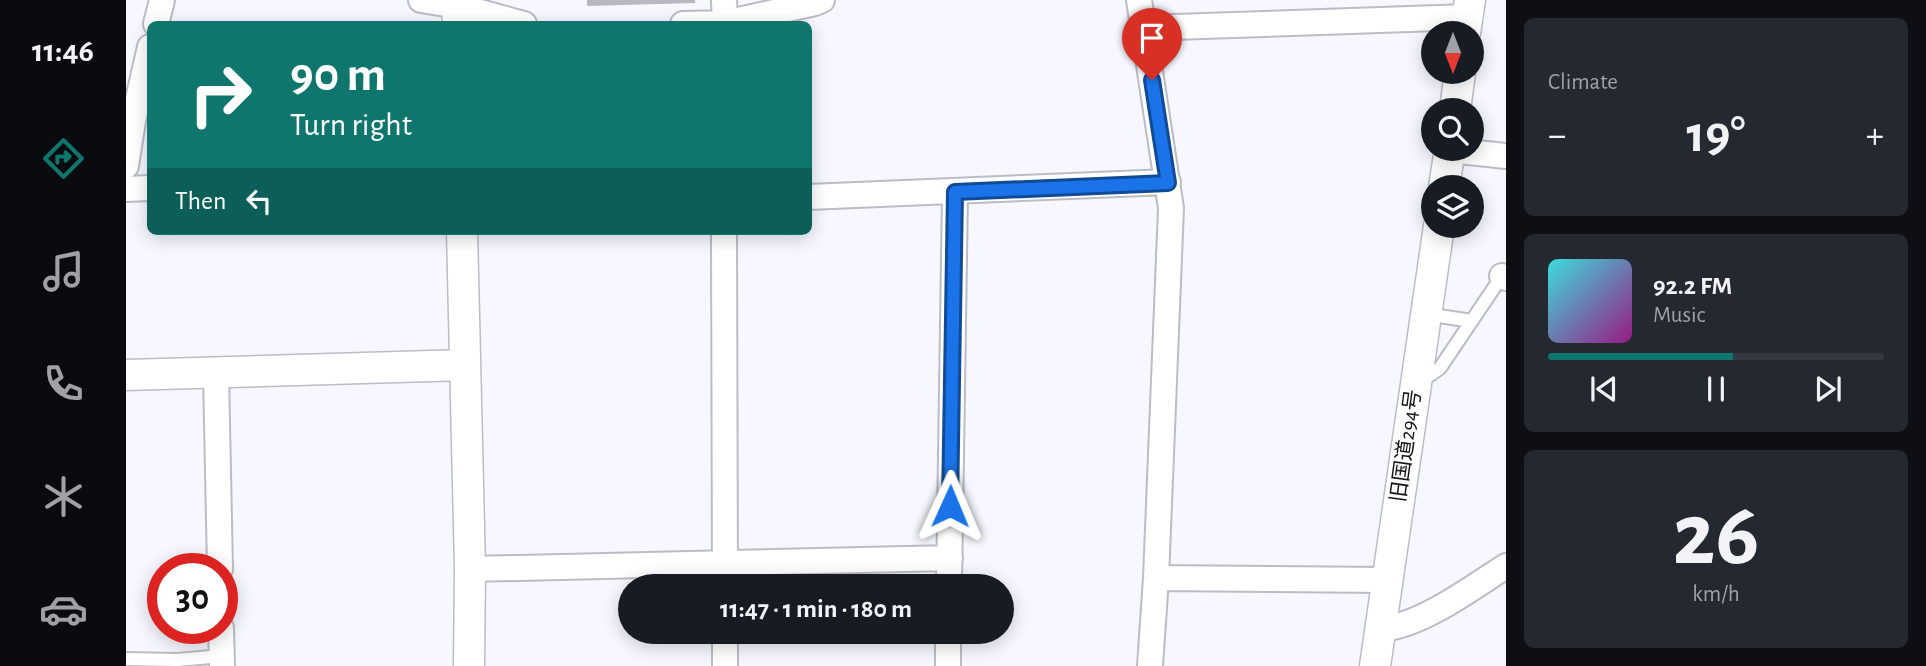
<!DOCTYPE html>
<html lang="en">
<head>
<meta charset="utf-8">
<style>
  :root { --surface:#171b24; --page:#242831; --text:#f1f3f6; --muted:#9ea1a6; --line:#363941; --accent:#0f766e }
  body { margin:0; font-family:"Alegreya Sans","Noto Sans JP",sans-serif; background:var(--page); color:var(--text); height:100vh; display:flex; flex-direction:column; font-size:26px; white-space:nowrap }
  * { box-sizing:border-box; margin:0 }
  p { font-size:23px; color:var(--muted) }
  .icon { flex:none; width:38px; height:38px; fill:none; stroke:currentColor; stroke-width:2; stroke-linecap:round; stroke-linejoin:round }
  .map { position:relative; flex:1; overflow:hidden }
  .sheet { display:flex; flex-direction:column; gap:18px; padding:18px; background:#0d0f14; width:420px }
  .sheet>* { flex:none }
  .banner { position:absolute; left:21px; top:21px; width:665px; height:214px; border-radius:10px; box-shadow:0 4px 18px #0003; background:#0f766e; color:#fff; overflow:hidden }
  .needle { width:46px; rotate:180deg }
  .buttons { position:absolute; left:1295px; top:21px; display:grid; gap:14px }
  .buttons a { display:grid; place-items:center; width:63px; height:63px; border-radius:50%; background:var(--surface); box-shadow:0 4px 18px #0003; font-size:35px }
  .speed { position:absolute; left:21px; top:553px; display:flex; gap:14px; font-size:35px; font-weight:700; text-align:center }
  .speed>* { display:grid; place-content:center; width:91px; height:91px; border-radius:50%; background:var(--surface); box-shadow:0 4px 18px #0003; line-height:1 }
  .speed .limit { border:10px solid #d22; background:#fff; color:#111 }
  .pin { position:absolute; display:grid; place-items:center; width:60px; height:60px; color:#fff; margin:-72px -30px; border-radius:50% 50% 50% 0; rotate:-45deg; box-shadow:0 0 7px #0007 }
  .pin .icon { rotate:45deg }
  .me { position:absolute; width:77px; margin:-38px; rotate:1deg; stroke-linejoin:round; filter:drop-shadow(0 0 5px #0008) }
  .turn { display:flex; align-items:center; gap:24px; height:147px; padding:0 28px; font-size:32px }
  .turn .icon { width:91px; height:91px; stroke-width:2.5 }
  .turn b { display:block; font-size:49px; line-height:60px }
  .then { display:flex; align-items:center; height:66px; padding:0 28px; background:#0003; gap:14px; font-size:26px }
  .big { font-size:52px; font-weight:600; line-height:1.1 }
  .sheet .card { flex:1; display:flex; flex-direction:column; justify-content:center; gap:10px; min-width:0; padding:0 24px; border-radius:10px; background:var(--page) }
  .sheet .dial { align-items:center; gap:0 }
  .dial b { font-size:91px; line-height:1 }
  .song { display:flex; align-items:center; gap:21px }
  .cover { width:84px; height:84px; border-radius:10px; background:linear-gradient(135deg,hsl(180 70% 55%),hsl(310 70% 35%)) }
  .played { height:7px; border-radius:4px; background:linear-gradient(90deg,var(--accent) 55%,var(--line) 55%) }
  .keys { display:flex; justify-content:space-around; direction:ltr }
  .heat { display:flex; justify-content:space-between; align-items:center; font-size:38px; direction:ltr }
  .trip { position:absolute; left:492px; top:574px; width:396px; height:70px; border-radius:35px; background:var(--surface); box-shadow:0 4px 18px #0003; font-weight:600; line-height:70px; text-align:center }
  main { display:flex; flex:1; min-height:0 }
  .tabs { display:flex; flex-direction:column; width:126px; justify-content:space-around; align-items:center; background:#090b0e; color:var(--muted) }
  .tabs .icon { width:49px; height:49px }
  .tabs .active { color:var(--accent) }
  .tabs b { font-size:32px; color:var(--text) }
  .map>svg:first-child { display:block }
  .building { fill:#b7b8c3 }
  .lines { fill:none; stroke-linecap:round; stroke-linejoin:round }
  .service-casing { stroke:#bbbcc6; stroke-width:16 }
  .minor-casing { stroke:#bbbcc6; stroke-width:28 }
  .tertiary-casing { stroke:#bbbcc6; stroke-width:33 }
  .service { stroke:#fff; stroke-width:12 }
  .minor { stroke:#fff; stroke-width:24 }
  .tertiary { stroke:#fff; stroke-width:30 }
  .route-casing { stroke:#114b97; stroke-width:18 }
  .route { stroke:#1a73e8; stroke-width:12 }
  .labels { text-anchor:middle; dominant-baseline:central; stroke-width:6; stroke-linejoin:round; paint-order:stroke }
  .street-label { font-size:21px; fill:#121216; stroke:#fff }
</style>
</head>
<body>
<main>
<nav class="tabs">
<b>11:46</b>
<svg class="icon active" aria-label="directions" viewBox="0 0 24 24"><path d="M12 3l9 9-9 9-9-9zM9 14v-3h6M13 9l2 2-2 2"/></svg>
<svg class="icon" aria-label="music" viewBox="0 0 24 24"><path d="M9 18V5l10-2v13"/><circle cx="6" cy="18" r="3"/><circle cx="16" cy="16" r="3"/></svg>
<svg class="icon" aria-label="phone" viewBox="0 0 24 24"><path d="M5 4h4l2 5-3 2q2 4 5 5l2-3 5 2v4C11 20 4 13 5 4z"/></svg>
<svg class="icon" aria-label="climate" viewBox="0 0 24 24"><path d="M12 3v18M4 7l16 10M4 17L20 7"/></svg>
<svg class="icon" aria-label="car" viewBox="0 0 24 24"><path d="M5 17H2v-5l4-1 3-4h7l3 4 3 1v5h-3M9 17h6M6 11h13"/><circle cx="7" cy="17" r="2"/><circle cx="17" cy="17" r="2"/></svg>
</nav>
<div class="map">
<svg width="1380" height="666" viewBox="0 0 1380 666">
  <rect width="100%" height="100%" fill="#f7f8ff"/>
  <path class="building" d="M461 0H569V3L461 6Z"/>
  <g class="lines">
    <defs>
      <path id="service" d="M1313 316 1346 321
        M1304 375 1314 368 1378 273
        M0 659 51 660 96 656"/>
      <path id="minor" d="M295 0 332 6 398 24
        M598 0 599 24
        M1013 0 1045 208 1030 578 1024 666
        M30 24 36 0
        M557 24 599 23 689 3 696 0
        M1018 28 1342 17
        M1324 150 1380 156
        M0 166 7 121 24 47
        M0 189 24 188
        M682 197 1042 182
        M598 231 599 586
        M1376 276 1380 278
        M90 373 94 569
        M344 569 824 558
        M1030 578 1261 580
        M823 586 829 193
        M95 628 96 666
        M1254 629C1294 627 1347 587 1380 566
        M599 666V632
        M822 666V632"/>
      <path id="tertiary" d="M331 0 332 24
        M1339 33 1344 0
        M1329 110 1334 72
        M1318 187 1324 149
        M336 231 344 569 343 666
        M0 375 339 365
        M1249 666 1313 226"/>
    </defs>
    <use href="#service" class="service-casing"/>
    <use href="#minor" class="minor-casing"/>
    <use href="#tertiary" class="tertiary-casing"/>
    <use href="#service" class="service"/>
    <use href="#minor" class="minor"/>
    <use href="#tertiary" class="tertiary"/>
  </g>
  <g class="lines">
    <defs>
      <path id="route" d="M824 506 829 192 1042 183 1026 80"/>
    </defs>
    <use href="#route" class="route-casing"/>
    <use href="#route" class="route"/>
  </g>
  <g class="labels">
    <g class="street-label">
      <text transform="translate(1280 446) rotate(-82)">旧国道294号</text>
    </g>
  </g>
</svg>
<div class="buttons">
<a><svg class="needle" viewBox="-14 -14 28 28"><path d="M0-13l5 13h-10z" fill="#e53935"/><path d="M0 13l5-13h-10z" fill="#9ea1a6"/></svg></a>
<a><svg class="icon" aria-label="search" viewBox="0 0 24 24"><circle cx="10" cy="10" r="6"/><path d="M15 15l6 6"/></svg></a>
<a><svg class="icon" aria-label="layers" viewBox="0 0 24 24"><path d="M12 4l9 5-9 5-9-5zM3 14l9 5 9-5"/></svg></a>
</div>
<div class="speed"><div class="limit">30</div></div>
<div class="pin" style="left:1026px;top:80px;background:#d93025"><svg class="icon" aria-label="arrive" viewBox="0 0 24 24"><path d="M6 21V4h12l-3 4 3 4H6"/></svg></div>
<svg class="me" style="left:824px;top:506px" viewBox="-20 -20 40 40"><path d="M0-17L14 15 0 8-14 15z" fill="#1a73e8" stroke="#fff" stroke-width="4"/></svg>
<div class="trip">11:47 · 1 min · 180 m</div>
<div class="banner">
<div class="turn"><svg class="icon" aria-label="right" viewBox="0 0 24 24"><path d="M7 20v-9h11M14 6l5 5-5 5"/></svg><div><b>90 m</b>Turn right</div></div>
<div class="then">Then<svg class="icon" aria-label="left" viewBox="0 0 24 24"><path d="M17 20v-9H6M10 6l-5 5 5 5"/></svg></div>
</div>
</div>
<section class="sheet">
<div class="card"><p>Climate</p>
<div class="heat"><a>−</a><b class="big">19°</b><a>+</a></div>
</div>
<div class="card">
<div class="song"><i class="cover"></i><div><b>92.2 FM</b><p>Music</p></div></div>
<div class="played"></div>
<div class="keys"><svg class="icon" aria-label="previous" viewBox="0 0 24 24"><path d="M18 5L8 12l10 7zM5 5v14"/></svg><svg class="icon" aria-label="pause" viewBox="0 0 24 24"><path d="M8 5v14M16 5v14"/></svg><svg class="icon" aria-label="next" viewBox="0 0 24 24"><path d="M6 5l10 7-10 7zM19 5v14"/></svg></div>
</div>
<div class="card dial"><b>26</b><p>km/h</p></div>
</section>
</main>
</body>
</html>
